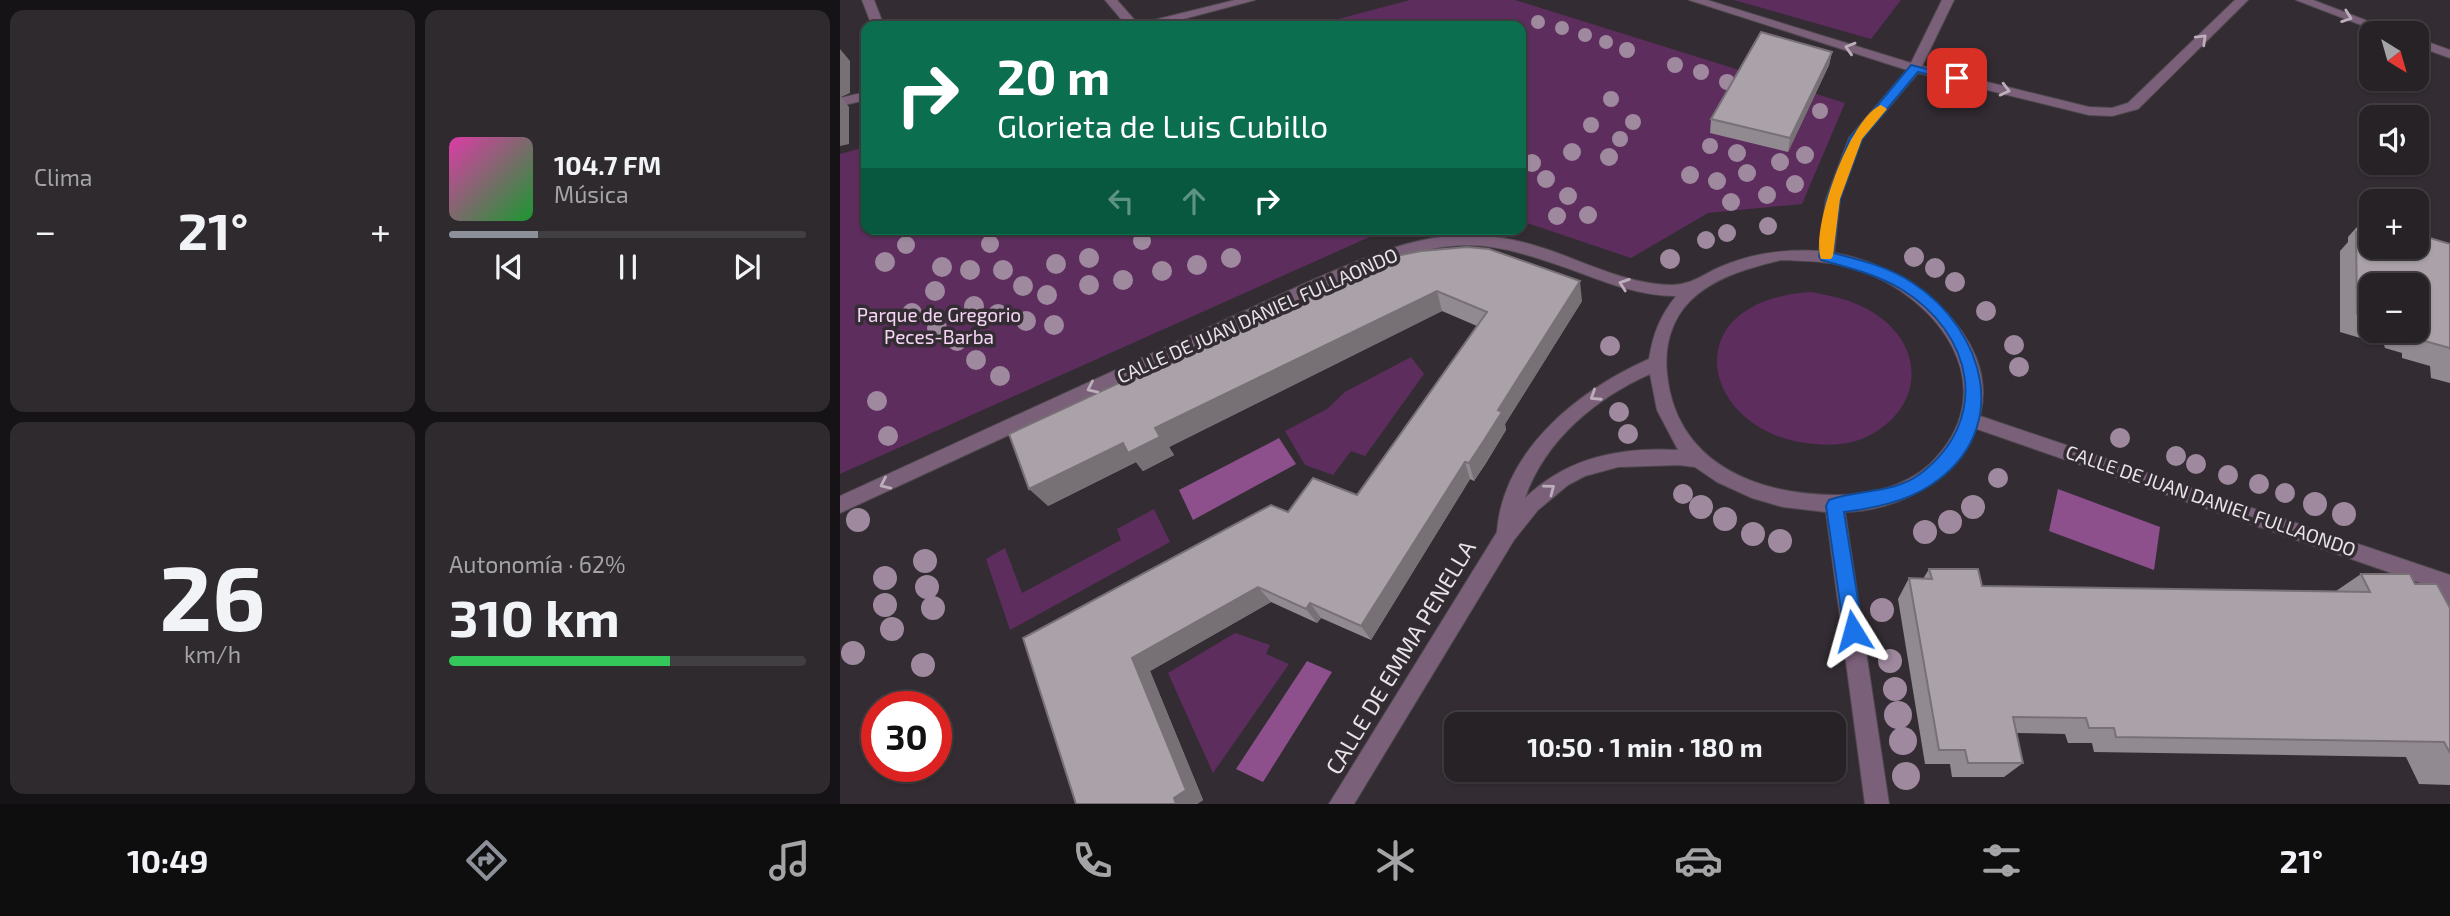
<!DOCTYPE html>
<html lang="es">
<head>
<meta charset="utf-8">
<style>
  :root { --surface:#262226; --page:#2e2a2e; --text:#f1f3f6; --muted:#a4a4a7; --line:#423f43; --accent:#8c9099 }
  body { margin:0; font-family:"Exo 2",sans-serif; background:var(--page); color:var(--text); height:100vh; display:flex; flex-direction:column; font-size:26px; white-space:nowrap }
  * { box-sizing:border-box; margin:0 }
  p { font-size:23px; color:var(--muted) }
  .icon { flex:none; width:38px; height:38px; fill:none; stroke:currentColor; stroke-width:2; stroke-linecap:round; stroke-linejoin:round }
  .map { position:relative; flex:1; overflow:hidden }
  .panel { display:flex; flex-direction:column; gap:10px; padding:10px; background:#151315; width:840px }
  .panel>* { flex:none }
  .hud { position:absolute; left:21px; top:21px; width:665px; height:214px; border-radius:14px; box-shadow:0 2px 5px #0004,0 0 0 2px var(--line); background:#0b6e4f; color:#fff; overflow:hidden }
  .needle { width:46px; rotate:143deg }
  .buttons { position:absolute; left:1519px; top:21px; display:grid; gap:14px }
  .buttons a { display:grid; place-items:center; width:70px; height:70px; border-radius:14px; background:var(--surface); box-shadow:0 2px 5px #0004,0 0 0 2px var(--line); font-size:35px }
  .speed { position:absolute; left:21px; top:691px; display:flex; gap:14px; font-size:35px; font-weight:700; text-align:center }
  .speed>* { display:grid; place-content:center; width:91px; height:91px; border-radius:50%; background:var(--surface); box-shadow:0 2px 5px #0004,0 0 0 2px var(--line); line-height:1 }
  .speed .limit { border:10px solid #d22; background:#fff; color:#111 }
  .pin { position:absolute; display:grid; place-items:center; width:60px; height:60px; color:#fff; margin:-30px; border-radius:14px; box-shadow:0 4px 10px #0006 }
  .me { position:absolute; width:77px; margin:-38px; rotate:352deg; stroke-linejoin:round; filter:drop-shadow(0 0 5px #0008) }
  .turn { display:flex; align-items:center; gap:24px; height:147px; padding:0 21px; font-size:32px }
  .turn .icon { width:91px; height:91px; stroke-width:2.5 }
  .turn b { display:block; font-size:49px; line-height:60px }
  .lanes { display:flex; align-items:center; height:66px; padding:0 21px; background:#0003; justify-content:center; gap:35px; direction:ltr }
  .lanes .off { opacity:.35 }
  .big { font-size:52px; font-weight:700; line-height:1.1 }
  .panel .tile { flex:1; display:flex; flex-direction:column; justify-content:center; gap:10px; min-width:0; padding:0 24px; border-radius:14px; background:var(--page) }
  .panel .dial { align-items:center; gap:0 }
  .dial b { font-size:91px; line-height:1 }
  .song { display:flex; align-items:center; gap:21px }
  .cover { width:84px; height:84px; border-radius:10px; background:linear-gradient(135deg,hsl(320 70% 55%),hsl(130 70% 35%)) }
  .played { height:7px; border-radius:4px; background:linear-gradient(90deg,var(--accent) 25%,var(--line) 25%) }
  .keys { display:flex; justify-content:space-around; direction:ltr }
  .heat { display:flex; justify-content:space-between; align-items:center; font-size:38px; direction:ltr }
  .charge { height:10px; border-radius:5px; background:linear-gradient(90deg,#34c759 62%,var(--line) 0) }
  .panel .tiles { flex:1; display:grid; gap:10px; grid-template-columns:repeat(2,1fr) }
  .trip { position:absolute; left:604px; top:712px; width:402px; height:70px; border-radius:14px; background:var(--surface); box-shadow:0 2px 5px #0004,0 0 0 2px var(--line); font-weight:700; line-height:70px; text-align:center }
  .tabs { display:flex; height:112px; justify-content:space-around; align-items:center; background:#0f0e0f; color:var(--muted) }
  .tabs .icon { width:49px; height:49px }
  .tabs .selected { color:var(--accent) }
  .tabs b { font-size:32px; color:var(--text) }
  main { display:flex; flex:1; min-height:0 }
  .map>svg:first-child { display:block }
  .green { fill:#5d2d5e }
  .water { fill:#8d508d }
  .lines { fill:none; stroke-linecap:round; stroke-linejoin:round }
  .minor-casing { stroke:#504a50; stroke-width:2 }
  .minor { fill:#7b607a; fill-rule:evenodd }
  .tree { fill:#9f899e }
  .wall { fill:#928a91; fill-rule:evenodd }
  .shaded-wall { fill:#777176 }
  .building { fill:#aaa1a9; stroke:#777176; stroke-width:2 }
  .oneway { stroke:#bcafbb }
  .route { fill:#1a73e8; stroke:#114b97; stroke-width:2 }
  .slow { fill:#f59e0b }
  .labels { text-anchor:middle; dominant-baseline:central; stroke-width:7; stroke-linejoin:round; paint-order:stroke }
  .park-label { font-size:19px; fill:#f7d5f6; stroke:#332d33 }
  .street-label { font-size:19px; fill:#e7e3e7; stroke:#332d33 }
  .near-street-label { font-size:23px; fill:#e7e3e7; stroke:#332d33 }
</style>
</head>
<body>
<main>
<section class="panel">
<div class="tiles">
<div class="tile"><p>Clima</p>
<div class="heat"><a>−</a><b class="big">21°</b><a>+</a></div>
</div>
<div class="tile">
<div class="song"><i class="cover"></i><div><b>104.7 FM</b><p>Música</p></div></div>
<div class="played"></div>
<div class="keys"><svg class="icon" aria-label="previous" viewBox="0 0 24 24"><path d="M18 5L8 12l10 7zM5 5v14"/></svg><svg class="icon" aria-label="pause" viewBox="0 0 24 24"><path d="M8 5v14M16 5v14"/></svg><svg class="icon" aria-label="next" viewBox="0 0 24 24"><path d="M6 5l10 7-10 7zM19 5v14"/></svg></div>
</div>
<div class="tile dial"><b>26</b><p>km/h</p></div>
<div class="tile"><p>Autonomía · 62%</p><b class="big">310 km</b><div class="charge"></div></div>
</div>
</section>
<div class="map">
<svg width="1610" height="804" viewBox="0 0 1610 804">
  <rect width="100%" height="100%" fill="#332d33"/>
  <path class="green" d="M570 0H675L1005 103 962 204 868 213 791 258 681 221V26H472Z
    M894 0H1061L1031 39Z
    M26 147V229H560L534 235 0 474V154Z
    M971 292C991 296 1009 299 1027 309 1083 339 1088 402 1032 434 1015 444 994 446 975 444 861 436 830 301 971 292Z
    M571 357 584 374 525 456 511 451 493 475 465 465 445 431 487 409 505 392Z
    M314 509 330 542 170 630 146 559 165 548 182 593 281 540 277 529Z
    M395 633 430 645 426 654 449 664 373 773 328 673Z"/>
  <path class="water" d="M439 438 456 464 353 520 339 490Z
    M1218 489 1320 527 1314 570 1209 531Z
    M467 661 492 672 423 782 396 769Z"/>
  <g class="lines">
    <defs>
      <path id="minor" d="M22 0H34L44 26H32Z
        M265 0H277L298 24 395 0H415L317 26H287Z
        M849 0H867L1071 63 1102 0H1114L1082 66 1249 107 1272 108 1288 103 1395 0H1408L1298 109 1272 116 1249 115 1078 73 1022 139 1000 199 994 253C1065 264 1161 334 1140 416L1610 575V617L1603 614 1589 586 1134 428C1113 481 1061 510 1005 512L1049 804H1025L986 512 943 507 912 498 877 482 855 467 839 465 778 467 745 476 728 485 698 510 674 540 514 804H489L657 532C663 450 739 390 809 359 813 334 820 316 836 296 801 296 770 284 738 272 646 239 615 234 522 272L0 513V496L468 282C556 244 614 217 709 250 749 264 788 284 831 285 851 285 862 275 880 267 912 253 944 249 979 251L986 199 1009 138 1067 70ZM941 260C965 261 991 261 1014 268 1100 296 1167 389 1090 464 1065 487 1029 495 997 495 916 495 836 463 827 374 824 347 831 320 850 301 874 277 909 268 941 260ZM810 374 817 410 838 450C780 447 728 457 685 498 705 440 756 398 810 374Z
        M1456 0H1473L1559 33H1542Z
        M1577 38 1610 50V58L1577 46Z
        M26 92V100L0 106V98Z"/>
    </defs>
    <use href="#minor" class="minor-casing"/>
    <use href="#minor" class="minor"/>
  </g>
  <g class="tree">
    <circle cx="698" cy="22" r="7"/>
    <circle cx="722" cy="28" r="7"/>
    <circle cx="745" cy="35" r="7"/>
    <circle cx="766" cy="42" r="7"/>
    <circle cx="787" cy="50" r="8"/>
    <circle cx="835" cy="65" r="8"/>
    <circle cx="861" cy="72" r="8"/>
    <circle cx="887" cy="82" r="8"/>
    <circle cx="771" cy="99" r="8"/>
    <circle cx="980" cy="111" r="8"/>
    <circle cx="793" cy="122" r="8"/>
    <circle cx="751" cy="125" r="8"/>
    <circle cx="780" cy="139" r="8"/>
    <circle cx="870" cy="146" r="8"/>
    <circle cx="732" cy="152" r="9"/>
    <circle cx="897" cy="153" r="9"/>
    <circle cx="965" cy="155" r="9"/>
    <circle cx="769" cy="157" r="9"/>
    <circle cx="940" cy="162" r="9"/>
    <circle cx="692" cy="163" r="9"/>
    <circle cx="907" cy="173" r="9"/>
    <circle cx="850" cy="175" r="9"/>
    <circle cx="706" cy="179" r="9"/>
    <circle cx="877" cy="181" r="9"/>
    <circle cx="955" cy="184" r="9"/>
    <circle cx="927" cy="195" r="9"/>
    <circle cx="728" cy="196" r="9"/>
    <circle cx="891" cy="202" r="9"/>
    <circle cx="748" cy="215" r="9"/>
    <circle cx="717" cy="216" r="9"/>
    <circle cx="928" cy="226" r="9"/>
    <circle cx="887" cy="233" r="9"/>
    <circle cx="866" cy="240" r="9"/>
    <circle cx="302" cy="241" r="9"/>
    <circle cx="150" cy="244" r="9"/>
    <circle cx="66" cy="245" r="9"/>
    <circle cx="1074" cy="257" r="10"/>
    <circle cx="249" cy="258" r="10"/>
    <circle cx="391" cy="258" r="10"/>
    <circle cx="830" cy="259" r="10"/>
    <circle cx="45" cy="262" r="10"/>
    <circle cx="216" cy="264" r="10"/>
    <circle cx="357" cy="265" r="10"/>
    <circle cx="102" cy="267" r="10"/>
    <circle cx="1095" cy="268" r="10"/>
    <circle cx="130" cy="270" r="10"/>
    <circle cx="163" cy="270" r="10"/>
    <circle cx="322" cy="271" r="10"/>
    <circle cx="283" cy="280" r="10"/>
    <circle cx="1115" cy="282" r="10"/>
    <circle cx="249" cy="285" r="10"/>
    <circle cx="183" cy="286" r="10"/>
    <circle cx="95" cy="291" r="10"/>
    <circle cx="207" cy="295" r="10"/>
    <circle cx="134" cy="306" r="10"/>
    <circle cx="1146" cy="311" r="10"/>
    <circle cx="72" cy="313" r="10"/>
    <circle cx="158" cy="314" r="10"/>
    <circle cx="186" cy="321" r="10"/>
    <circle cx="214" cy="325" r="10"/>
    <circle cx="97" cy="328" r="10"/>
    <circle cx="117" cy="341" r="10"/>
    <circle cx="1174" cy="345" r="10"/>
    <circle cx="770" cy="346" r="10"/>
    <circle cx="136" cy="360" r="10"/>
    <circle cx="1179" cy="367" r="10"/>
    <circle cx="160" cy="376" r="10"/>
    <circle cx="37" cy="401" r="10"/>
    <circle cx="779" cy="412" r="10"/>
    <circle cx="788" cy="434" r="10"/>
    <circle cx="48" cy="436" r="10"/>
    <circle cx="1280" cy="438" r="10"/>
    <circle cx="1336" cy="456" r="10"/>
    <circle cx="1356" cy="464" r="10"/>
    <circle cx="1388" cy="475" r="10"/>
    <circle cx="1158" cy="478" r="10"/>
    <circle cx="1419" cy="484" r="10"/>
    <circle cx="1445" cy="493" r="10"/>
    <circle cx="843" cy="494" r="10"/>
    <circle cx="1475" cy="504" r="12"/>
    <circle cx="861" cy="507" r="12"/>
    <circle cx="1133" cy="507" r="12"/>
    <circle cx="1504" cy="514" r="12"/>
    <circle cx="885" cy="519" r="12"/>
    <circle cx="18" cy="520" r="12"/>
    <circle cx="1110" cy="522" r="12"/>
    <circle cx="1085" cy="532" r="12"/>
    <circle cx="913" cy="534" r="12"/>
    <circle cx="940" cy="541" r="12"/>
    <circle cx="85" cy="561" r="12"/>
    <circle cx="45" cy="578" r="12"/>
    <circle cx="87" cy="587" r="12"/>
    <circle cx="45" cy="605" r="12"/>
    <circle cx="93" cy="608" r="12"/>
    <circle cx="1042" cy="610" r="12"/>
    <circle cx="52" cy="629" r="12"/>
    <circle cx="13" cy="653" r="12"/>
    <circle cx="1050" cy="661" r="12"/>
    <circle cx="83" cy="665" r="12"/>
    <circle cx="1055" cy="689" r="12"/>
    <circle cx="1058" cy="715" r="14"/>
    <circle cx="1063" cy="741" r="14"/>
    <circle cx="1066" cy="776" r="14"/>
  </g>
  <path class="wall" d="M992 52 989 65 948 152 870 133 871 119Z
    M1524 219 1610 244V383L1591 378 1590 366 1562 358V353L1545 348 1544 345 1500 332V251L1508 242V237ZM1531 285 1577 331H1531Z
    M551 257 742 301 665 424 666 430 646 463 634 481 630 479 531 640 481 618 477 623 431 602 310 671 363 800 357 804H236L183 638 448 512 517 495 637 326 602 311 329 447 334 455 303 471 296 462 208 506Z
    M1089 569 1142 586 1496 591 1521 574 1575 584 1610 608V785L1579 784 1566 757 1254 752 1252 743H1228L1225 734 1176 733 1183 763 1164 777H1112L1110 764H1085L1058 599 1069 578 1083 579Z"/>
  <path class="shaded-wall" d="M0 49 10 61V93L1 97 9 107V144L0 146Z
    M992 52 989 65 948 152 950 138Z
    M740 281 742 301 665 424 666 430 634 481 629 463 658 410Z
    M597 291 602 311 329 447 334 455 303 471 296 462 208 506 189 489Z
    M625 462 630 479 531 640 521 626Z
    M418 587 431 602 310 671 363 800 357 804H336L292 658Z
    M470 603 481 618 477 623 466 609Z"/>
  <path class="building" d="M921 32 992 52 950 138 871 119Z
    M1524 219 1531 221V247H1577V234L1610 244V350V348L1581 340V336L1564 331H1577V285H1531V318L1517 314 1516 232 1524 234Z
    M627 247 649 249 740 281 658 410 662 412 641 445 629 463 625 462 521 626 470 603 466 609 418 587 292 658 346 790 334 798 336 804H236L183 638 431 505 448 512 473 478 517 495 647 312 597 291 315 428 320 437 288 453 283 443 189 489 169 434 551 257 581 251Z
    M1089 569H1138L1142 586 1530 592 1521 574H1570L1575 584H1597L1610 608V753L1604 742 1276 737 1274 728H1249L1246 718 1173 717 1183 763H1128L1125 750H1099L1069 578 1092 579Z"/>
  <defs><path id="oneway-chevron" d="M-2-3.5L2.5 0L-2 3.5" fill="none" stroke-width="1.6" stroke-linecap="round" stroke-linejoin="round" transform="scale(1.75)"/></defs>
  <g class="oneway">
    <use href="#oneway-chevron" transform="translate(1507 17) rotate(20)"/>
    <use href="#oneway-chevron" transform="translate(1362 39) rotate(-44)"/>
    <use href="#oneway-chevron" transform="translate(1010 48) rotate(-163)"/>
    <use href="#oneway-chevron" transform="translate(1165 90) rotate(14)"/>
    <use href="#oneway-chevron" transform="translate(784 284) rotate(-161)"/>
    <use href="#oneway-chevron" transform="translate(252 388) rotate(155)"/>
    <use href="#oneway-chevron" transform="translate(755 396) rotate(147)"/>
    <use href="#oneway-chevron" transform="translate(45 484) rotate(155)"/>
    <use href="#oneway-chevron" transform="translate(710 489) rotate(-37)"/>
  </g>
  <path class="route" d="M1071 65 1123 78 1117 82 1078 72 1022 139 1000 199 993 253C1021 260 1049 267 1073 283 1146 331 1173 431 1091 485 1065 502 1034 508 1004 512L1023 631 1020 638 1013 640 1007 638 1004 631 986 506 989 500C1019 489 1053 494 1080 474 1152 419 1133 333 1061 289 1036 274 1009 268 981 260L979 256 987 199 1010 138Z"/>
  <path class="slow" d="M1041 105 1047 109 1022 139 1000 199 993 256 991 259H981C970 230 1010 117 1041 105Z"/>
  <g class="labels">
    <g class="park-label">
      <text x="99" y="314">Parque de Gregorio<tspan x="99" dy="22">Peces-Barba</tspan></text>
    </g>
    <g class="street-label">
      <text transform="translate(417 315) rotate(-24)">CALLE DE JUAN DANIEL FULLAONDO</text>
      <text transform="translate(1371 500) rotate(19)">CALLE DE JUAN DANIEL FULLAONDO</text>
    </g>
    <g class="near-street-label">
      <text transform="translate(560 657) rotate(-59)">CALLE DE EMMA PENELLA</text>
    </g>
  </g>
</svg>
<div class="buttons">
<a><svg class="needle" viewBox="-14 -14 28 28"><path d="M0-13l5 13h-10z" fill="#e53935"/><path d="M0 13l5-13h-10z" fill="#a4a4a7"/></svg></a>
<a><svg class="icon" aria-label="sound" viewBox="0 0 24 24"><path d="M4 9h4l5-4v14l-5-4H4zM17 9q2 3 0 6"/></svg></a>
<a>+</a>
<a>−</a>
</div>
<div class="speed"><div class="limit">30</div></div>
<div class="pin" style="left:1117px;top:78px;background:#d93025"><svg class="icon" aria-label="arrive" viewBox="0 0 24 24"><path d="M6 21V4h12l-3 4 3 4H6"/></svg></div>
<svg class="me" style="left:1013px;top:631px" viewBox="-20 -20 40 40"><path d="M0-17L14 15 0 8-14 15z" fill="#1a73e8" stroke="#fff" stroke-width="4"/></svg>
<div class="trip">10:50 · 1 min · 180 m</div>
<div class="hud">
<div class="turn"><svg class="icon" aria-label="right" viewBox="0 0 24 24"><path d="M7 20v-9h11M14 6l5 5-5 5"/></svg><div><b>20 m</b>Glorieta de Luis Cubillo</div></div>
<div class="lanes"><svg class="icon off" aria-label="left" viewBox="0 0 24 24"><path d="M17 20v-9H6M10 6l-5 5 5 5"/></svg><svg class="icon off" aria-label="ahead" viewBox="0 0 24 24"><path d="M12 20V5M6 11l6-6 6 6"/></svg><svg class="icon" aria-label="right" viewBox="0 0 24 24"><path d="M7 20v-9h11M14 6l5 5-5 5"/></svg></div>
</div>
</div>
</main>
<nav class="tabs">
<b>10:49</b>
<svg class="icon selected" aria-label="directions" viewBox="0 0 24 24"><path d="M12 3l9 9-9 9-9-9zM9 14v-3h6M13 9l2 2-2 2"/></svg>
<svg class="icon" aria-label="music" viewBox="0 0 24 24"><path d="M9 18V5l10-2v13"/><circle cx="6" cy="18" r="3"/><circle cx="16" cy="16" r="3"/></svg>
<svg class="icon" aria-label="phone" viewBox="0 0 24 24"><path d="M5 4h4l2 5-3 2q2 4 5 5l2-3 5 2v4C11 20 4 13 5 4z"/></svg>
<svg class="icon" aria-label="climate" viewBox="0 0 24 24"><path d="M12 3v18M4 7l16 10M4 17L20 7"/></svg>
<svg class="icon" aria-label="car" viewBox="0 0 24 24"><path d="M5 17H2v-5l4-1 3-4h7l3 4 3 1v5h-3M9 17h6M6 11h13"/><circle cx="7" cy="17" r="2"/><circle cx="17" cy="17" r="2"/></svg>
<svg class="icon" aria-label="filters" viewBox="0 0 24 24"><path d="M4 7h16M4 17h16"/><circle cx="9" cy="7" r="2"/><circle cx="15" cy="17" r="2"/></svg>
<b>21°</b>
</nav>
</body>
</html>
